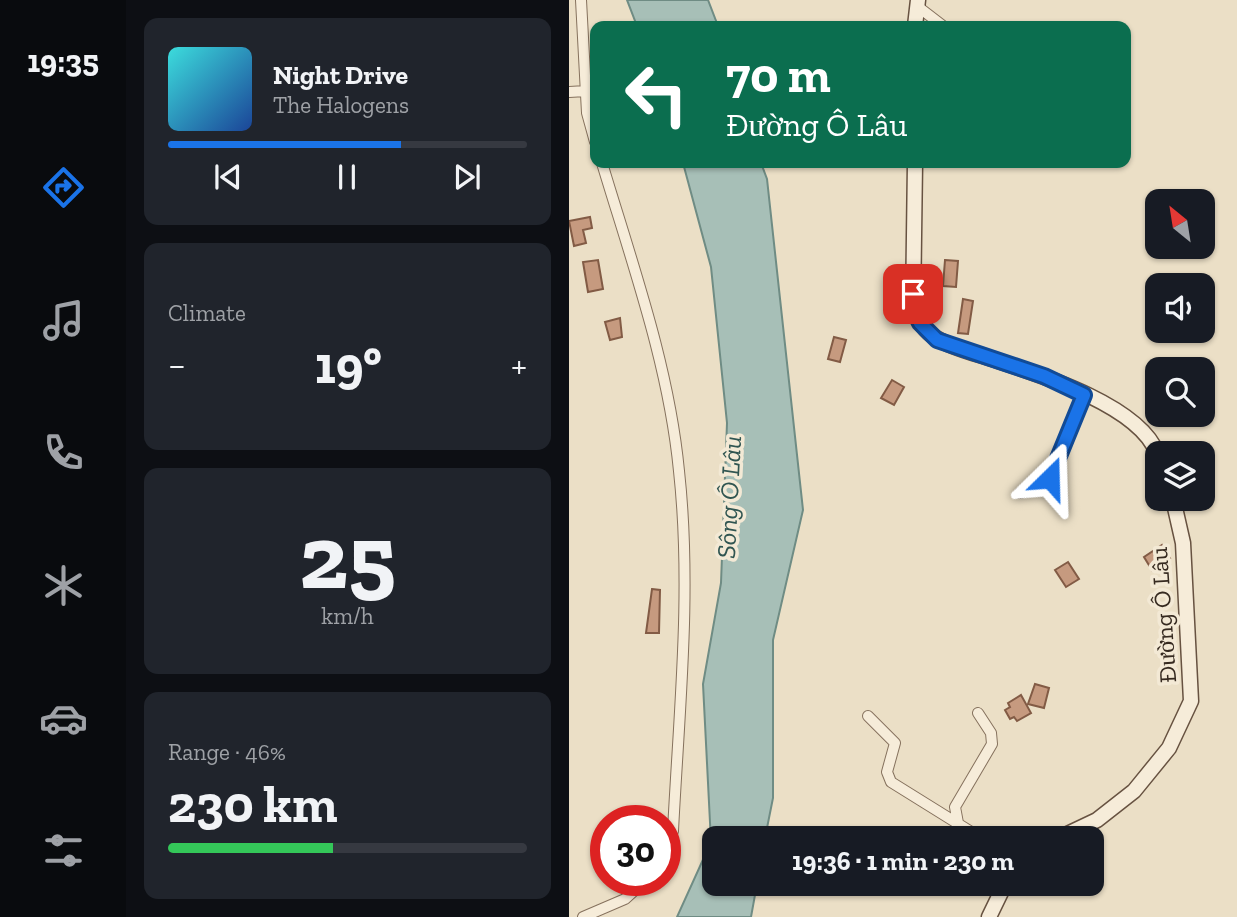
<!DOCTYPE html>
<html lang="en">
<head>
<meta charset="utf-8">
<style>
  :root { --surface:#171b24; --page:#20242c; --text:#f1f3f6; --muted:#9ea1a6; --line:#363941; --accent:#1a73e8 }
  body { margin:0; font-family:"Zilla Slab",serif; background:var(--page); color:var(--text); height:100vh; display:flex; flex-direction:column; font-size:26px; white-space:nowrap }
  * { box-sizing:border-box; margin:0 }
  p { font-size:23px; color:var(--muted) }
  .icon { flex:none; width:38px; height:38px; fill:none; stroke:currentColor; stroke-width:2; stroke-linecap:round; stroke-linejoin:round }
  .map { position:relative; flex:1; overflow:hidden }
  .side { display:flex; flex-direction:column; gap:18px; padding:18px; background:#0d0f14; width:443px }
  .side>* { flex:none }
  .top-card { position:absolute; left:21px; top:21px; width:541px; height:147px; border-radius:14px; box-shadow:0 2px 5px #0004; background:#0b6e4f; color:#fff; overflow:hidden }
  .needle { width:46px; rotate:330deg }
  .controls { position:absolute; left:576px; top:189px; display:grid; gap:14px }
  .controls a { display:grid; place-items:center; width:70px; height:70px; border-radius:14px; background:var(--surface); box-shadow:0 2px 5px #0004; font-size:35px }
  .speed { position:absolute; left:21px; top:805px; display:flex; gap:14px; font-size:35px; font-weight:700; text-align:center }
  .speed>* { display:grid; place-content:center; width:91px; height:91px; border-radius:50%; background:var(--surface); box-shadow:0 2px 5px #0004; line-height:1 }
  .speed .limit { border:10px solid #d22; background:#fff; color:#111 }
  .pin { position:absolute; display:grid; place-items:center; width:60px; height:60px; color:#fff; margin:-30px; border-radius:14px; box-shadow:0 4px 10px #0006 }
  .me { position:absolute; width:77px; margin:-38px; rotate:22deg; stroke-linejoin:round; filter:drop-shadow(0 0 5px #0008) }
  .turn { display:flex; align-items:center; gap:24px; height:147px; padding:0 21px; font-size:32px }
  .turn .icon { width:91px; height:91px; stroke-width:2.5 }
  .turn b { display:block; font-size:49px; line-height:60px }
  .big { font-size:52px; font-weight:800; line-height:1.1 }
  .side .widget { flex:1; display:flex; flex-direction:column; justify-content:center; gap:10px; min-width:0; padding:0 24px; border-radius:14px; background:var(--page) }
  .side .dial { align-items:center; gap:0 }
  .dial b { font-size:91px; line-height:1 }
  .song { display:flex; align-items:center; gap:21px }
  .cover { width:84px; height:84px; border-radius:10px; background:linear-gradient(135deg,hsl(180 70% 55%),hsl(220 70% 35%)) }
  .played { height:7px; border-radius:4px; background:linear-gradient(90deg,var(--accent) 65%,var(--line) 65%) }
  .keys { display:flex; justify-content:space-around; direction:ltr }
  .heat { display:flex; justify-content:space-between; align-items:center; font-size:38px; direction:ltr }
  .charge { height:10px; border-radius:5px; background:linear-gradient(90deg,#34c759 46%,var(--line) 0) }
  .trip { position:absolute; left:133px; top:826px; width:402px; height:70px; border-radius:14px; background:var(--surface); box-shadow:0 2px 5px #0004; font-weight:800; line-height:70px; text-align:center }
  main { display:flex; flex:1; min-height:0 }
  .menu { display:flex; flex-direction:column; width:126px; justify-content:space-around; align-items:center; background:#090b0e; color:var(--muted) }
  .menu .icon { width:49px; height:49px }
  .menu .current { color:var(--accent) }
  .menu b { font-size:32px; color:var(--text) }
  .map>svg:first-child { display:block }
  .water { fill:#a7bfb7; stroke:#6f8c84; stroke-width:2 }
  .building { fill:#c69a7f; stroke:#825b45; stroke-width:2 }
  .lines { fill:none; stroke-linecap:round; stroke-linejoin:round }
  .minor-casing { stroke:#85715d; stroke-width:12 }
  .secondary-casing { stroke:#675241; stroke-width:17 }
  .minor { stroke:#f6ecd9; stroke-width:10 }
  .secondary { stroke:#f6ecd9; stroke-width:14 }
  .route-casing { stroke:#114b97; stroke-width:18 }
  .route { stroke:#1a73e8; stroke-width:12 }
  .labels { text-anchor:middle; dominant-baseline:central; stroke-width:7; stroke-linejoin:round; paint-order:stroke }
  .street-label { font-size:24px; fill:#362a20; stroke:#f3e9d5 }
  .water-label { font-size:26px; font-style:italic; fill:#305551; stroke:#f3e9d5 }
</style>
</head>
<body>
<main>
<nav class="menu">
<b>19:35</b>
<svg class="icon current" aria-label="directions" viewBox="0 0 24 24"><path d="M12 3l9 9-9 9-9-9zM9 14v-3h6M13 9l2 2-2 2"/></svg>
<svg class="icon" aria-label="music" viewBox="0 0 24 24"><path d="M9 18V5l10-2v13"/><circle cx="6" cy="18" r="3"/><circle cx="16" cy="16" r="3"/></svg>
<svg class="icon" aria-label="phone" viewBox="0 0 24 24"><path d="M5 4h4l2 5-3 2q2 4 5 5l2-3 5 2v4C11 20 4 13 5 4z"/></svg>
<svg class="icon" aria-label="climate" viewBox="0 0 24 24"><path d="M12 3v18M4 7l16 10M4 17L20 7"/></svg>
<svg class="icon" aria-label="car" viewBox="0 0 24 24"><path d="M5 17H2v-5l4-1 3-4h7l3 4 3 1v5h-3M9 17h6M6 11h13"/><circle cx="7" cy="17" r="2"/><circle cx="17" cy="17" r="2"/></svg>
<svg class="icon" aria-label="filters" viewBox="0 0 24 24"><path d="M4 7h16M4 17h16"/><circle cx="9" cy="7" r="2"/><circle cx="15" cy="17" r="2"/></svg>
</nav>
<section class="side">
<div class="widget">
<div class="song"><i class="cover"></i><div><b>Night Drive</b><p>The Halogens</p></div></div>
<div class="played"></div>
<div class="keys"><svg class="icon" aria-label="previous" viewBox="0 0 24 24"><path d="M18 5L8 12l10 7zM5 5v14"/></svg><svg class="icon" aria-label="pause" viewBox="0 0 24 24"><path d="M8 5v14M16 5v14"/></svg><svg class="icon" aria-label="next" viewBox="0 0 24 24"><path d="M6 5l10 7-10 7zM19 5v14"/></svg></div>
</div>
<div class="widget"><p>Climate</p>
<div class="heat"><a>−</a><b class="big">19°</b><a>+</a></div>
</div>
<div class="widget dial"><b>25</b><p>km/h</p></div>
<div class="widget"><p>Range · 46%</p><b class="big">230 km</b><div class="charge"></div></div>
</section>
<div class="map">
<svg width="669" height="917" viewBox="0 0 669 917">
  <rect width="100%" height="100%" fill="#ebdfc6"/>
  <path class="water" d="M58 0H139L149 26H68Z
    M114 163H192L198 179 234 510 204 640V798L196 838H145V884H188L182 917H108L142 842 134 684 152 583 158 423 142 267Z"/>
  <path class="building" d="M21 217 23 228 14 230 17 243 5 246 0 221Z
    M29 260 34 289 19 292 14 262Z
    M376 260 389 261 387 287 374 286Z
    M394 299 404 301 399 334 389 333Z
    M51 318 53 337 41 340 36 322Z
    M265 337 277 340 271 362 259 359Z
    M323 380 335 387 325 405 312 398Z
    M593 545 601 558 583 570 575 557Z
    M499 562 510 579 497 587 486 570Z
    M83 589 91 590 90 633H77Z
    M466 684 480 688 475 708 459 704Z
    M452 695 462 713 448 721 445 717 441 719 436 710 441 707 439 703Z"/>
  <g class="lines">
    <defs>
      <path id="minor" d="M12 0 18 113 26 142
        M348 6 374 26
        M0 92 17 91
        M33 163C63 263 100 366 110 471 123 590 110 711 104 831L96 853
        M451 493 471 488 479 482 515 395
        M299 716 326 743 318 772 322 782 412 838
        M389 823 386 807 423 744 422 733 409 713
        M14 917 56 899 77 880"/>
      <path id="secondary" d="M346 26 349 0
        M346 163 344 309C350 321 355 331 367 338 383 348 405 353 423 359 469 374 570 405 588 453
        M490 838 528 820 565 791 600 748 622 701 614 543 604 499
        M420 917 436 884"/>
    </defs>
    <use href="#minor" class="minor-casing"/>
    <use href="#secondary" class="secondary-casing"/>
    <use href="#minor" class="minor"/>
    <use href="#secondary" class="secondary"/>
  </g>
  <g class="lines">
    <defs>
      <path id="route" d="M344 294V309L351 323 368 340 475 376 515 395 481 478"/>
    </defs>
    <use href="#route" class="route-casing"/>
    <use href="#route" class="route"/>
  </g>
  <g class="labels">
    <g class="street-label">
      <text transform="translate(594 615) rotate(-94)">Đường Ô Lâu</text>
    </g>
    <g class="water-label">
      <text transform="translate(160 497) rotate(-87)">Sông Ô Lâu</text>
    </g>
  </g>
</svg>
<div class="controls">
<a><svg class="needle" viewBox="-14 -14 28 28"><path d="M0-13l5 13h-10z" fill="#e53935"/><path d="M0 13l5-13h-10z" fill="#9ea1a6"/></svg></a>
<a><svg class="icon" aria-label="sound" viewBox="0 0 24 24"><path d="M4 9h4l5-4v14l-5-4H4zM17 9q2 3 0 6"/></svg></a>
<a><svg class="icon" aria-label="search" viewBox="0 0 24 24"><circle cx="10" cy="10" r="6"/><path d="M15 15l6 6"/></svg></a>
<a><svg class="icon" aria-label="layers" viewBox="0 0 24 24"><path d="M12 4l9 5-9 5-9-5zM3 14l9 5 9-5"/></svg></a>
</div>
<div class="speed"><div class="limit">30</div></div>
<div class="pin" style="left:344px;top:294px;background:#d93025"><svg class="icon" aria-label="arrive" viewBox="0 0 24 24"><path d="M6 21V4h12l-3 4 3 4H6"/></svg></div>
<svg class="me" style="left:481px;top:478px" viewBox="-20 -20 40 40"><path d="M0-17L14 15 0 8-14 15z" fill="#1a73e8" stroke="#fff" stroke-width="4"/></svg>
<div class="trip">19:36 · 1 min · 230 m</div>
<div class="top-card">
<div class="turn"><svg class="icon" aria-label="left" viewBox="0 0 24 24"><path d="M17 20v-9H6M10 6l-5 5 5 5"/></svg><div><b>70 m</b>Đường Ô Lâu</div></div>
</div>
</div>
</main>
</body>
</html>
